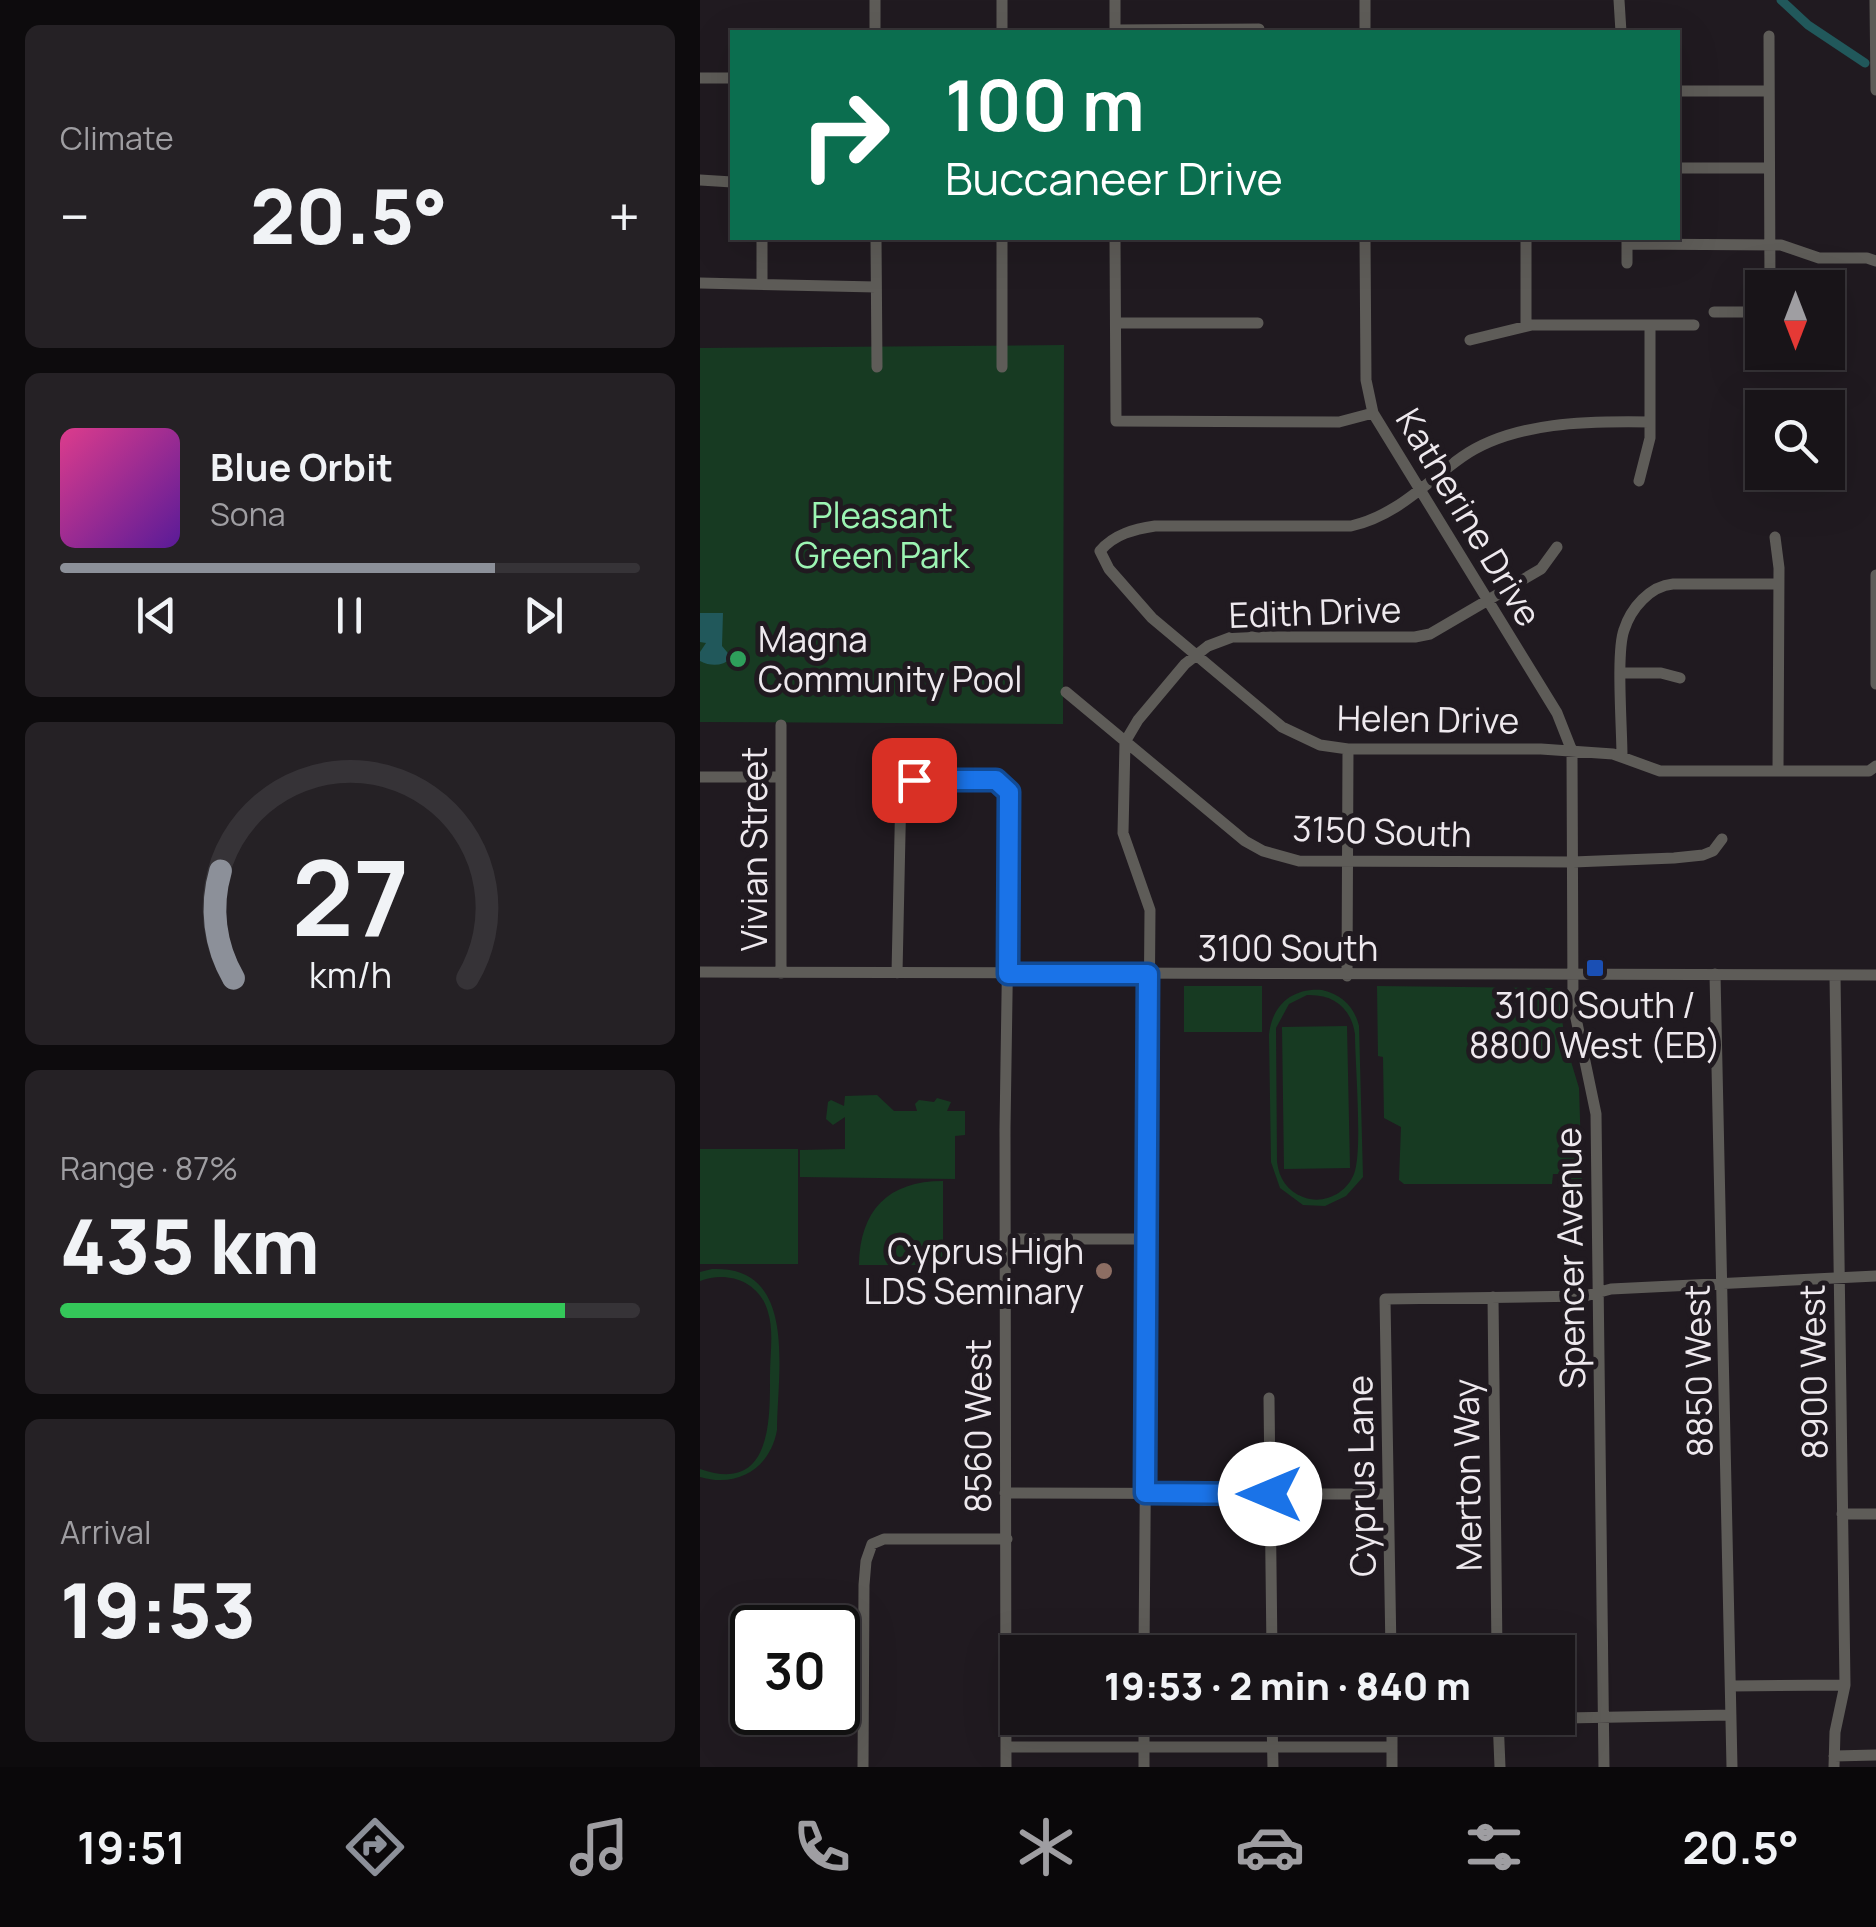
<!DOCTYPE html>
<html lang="en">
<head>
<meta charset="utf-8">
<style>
  :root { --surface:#181418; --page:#252125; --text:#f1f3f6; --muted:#9f9ea2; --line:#363337; --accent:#8c9099 }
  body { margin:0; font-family:Manrope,sans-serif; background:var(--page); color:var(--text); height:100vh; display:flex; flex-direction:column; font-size:38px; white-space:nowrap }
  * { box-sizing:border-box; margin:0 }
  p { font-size:32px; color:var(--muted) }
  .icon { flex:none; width:55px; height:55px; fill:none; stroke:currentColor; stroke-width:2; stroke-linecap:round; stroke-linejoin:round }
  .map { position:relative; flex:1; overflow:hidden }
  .sheet { display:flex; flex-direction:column; gap:25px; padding:25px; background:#0d0b0d; width:700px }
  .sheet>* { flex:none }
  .top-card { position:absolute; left:30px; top:30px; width:950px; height:210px; border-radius:0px; box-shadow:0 10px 40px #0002,0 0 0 2px var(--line); background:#0b6e4f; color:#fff; overflow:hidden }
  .needle { width:65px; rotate:180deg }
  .fabs { position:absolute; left:1045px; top:270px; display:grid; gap:20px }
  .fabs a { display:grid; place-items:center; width:100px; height:100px; border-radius:0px; background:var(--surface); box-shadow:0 10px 40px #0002,0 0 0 2px var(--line); font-size:50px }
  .speed { position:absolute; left:30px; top:1605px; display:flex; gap:20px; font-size:50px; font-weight:700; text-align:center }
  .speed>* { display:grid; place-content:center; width:130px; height:130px; border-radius:50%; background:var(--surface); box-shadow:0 10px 40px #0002,0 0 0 2px var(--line); line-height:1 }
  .speed .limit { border:5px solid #111; border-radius:15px; background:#fff; color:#111 }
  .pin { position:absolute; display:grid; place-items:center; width:85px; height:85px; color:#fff; margin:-42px; border-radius:20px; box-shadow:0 5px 15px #0006 }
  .me { position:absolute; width:110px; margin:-55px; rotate:270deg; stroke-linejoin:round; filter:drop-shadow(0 0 8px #0008) }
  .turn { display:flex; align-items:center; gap:35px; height:210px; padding:0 50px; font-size:45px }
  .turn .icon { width:130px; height:130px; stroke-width:2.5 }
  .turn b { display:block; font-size:70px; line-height:85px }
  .big { font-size:75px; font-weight:800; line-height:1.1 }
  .sheet .card { flex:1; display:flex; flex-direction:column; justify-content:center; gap:15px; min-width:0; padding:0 35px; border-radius:15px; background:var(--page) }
  .sheet .dial { align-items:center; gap:0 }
  .dial svg { height:260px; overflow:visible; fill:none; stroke:var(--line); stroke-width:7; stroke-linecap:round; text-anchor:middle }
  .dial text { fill:var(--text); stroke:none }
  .song { display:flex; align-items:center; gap:30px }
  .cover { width:120px; height:120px; border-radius:15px; background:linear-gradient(135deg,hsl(330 70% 55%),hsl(270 70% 35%)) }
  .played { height:10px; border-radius:5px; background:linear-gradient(90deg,var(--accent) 75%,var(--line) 75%) }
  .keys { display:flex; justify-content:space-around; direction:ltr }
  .heat { display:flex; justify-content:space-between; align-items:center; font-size:55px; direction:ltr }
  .charge { height:15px; border-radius:8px; background:linear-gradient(90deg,#34c759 87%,var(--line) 0) }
  .trip { position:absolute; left:300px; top:1635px; width:575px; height:100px; border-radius:0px; background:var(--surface); box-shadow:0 10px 40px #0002,0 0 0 2px var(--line); font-weight:800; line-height:100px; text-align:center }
  .tabs { display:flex; height:160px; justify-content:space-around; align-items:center; background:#0a080a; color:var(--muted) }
  .tabs .icon { width:70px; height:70px }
  .tabs .current { color:var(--accent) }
  .tabs b { font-size:45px; color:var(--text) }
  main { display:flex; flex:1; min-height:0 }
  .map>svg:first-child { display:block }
  .green { fill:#173a22; fill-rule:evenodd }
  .water { fill:#21585b }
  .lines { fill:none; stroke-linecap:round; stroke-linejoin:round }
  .canal { stroke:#21585b; stroke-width:9 }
  .minor { stroke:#5e5c58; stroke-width:11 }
  .route-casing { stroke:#114b97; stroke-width:25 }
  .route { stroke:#1a73e8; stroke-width:18 }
  .leisure-dot { fill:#2e9e5b; stroke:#201a20; stroke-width:4 }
  .transit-dot { fill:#1a4fb4; stroke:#201a20; stroke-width:4 }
  .education-dot { fill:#8d6e63; stroke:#201a20; stroke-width:4 }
  .labels { text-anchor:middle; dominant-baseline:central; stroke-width:10; stroke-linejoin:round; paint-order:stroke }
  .park-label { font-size:35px; fill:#9cf5b3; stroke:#201a20 }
  .street-label { font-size:35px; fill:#eee9ee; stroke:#201a20 }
  .poi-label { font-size:35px; fill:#eee9ee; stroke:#201a20; text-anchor:start }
</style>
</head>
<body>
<main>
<section class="sheet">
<div class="card"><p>Climate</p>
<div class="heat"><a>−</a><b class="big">20.5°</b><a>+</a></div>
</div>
<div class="card">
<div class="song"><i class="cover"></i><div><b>Blue Orbit</b><p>Sona</p></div></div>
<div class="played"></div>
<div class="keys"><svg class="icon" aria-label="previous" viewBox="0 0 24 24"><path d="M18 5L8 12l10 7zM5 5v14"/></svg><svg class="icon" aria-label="pause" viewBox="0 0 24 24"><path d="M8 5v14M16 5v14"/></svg><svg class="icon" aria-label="next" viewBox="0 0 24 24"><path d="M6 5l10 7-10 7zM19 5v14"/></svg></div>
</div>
<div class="card dial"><svg viewBox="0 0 100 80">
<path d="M14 69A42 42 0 1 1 86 69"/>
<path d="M14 69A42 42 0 0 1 10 36" stroke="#8c9099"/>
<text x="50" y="56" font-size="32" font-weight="700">27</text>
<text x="50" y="72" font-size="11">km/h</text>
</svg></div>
<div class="card"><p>Range · 87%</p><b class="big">435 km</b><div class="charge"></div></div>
<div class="card"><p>Arrival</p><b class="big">19:53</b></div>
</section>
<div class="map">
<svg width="1176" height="1767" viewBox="0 0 1176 1767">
  <rect width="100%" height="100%" fill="#201a20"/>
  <path class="green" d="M364 345 363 724 0 722V348Z
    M484 986H562V1032H484Z
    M677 986 857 988 866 1045 879 1088 882 1183 871 1184V1174H853L852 1184H704L699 1180 701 1127 684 1118 683 1057 678 1056Z
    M622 990C642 995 654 1006 659 1026L663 1177 646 1196 625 1206 603 1205 580 1188 571 1162 569 1035C572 1005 592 988 622 990ZM607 995C634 994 651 1008 655 1034 655 1063 663 1152 654 1174 646 1194 623 1205 603 1197 587 1191 579 1178 577 1162L576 1028 589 1004Z
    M647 1026 650 1168 584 1169 582 1027Z
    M177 1095 194 1111H217L215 1104 219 1100 234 1102 237 1098 251 1102 247 1111H265V1135L255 1136V1179L100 1177V1150L145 1149V1117L133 1125 126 1119 128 1102 131 1100 144 1106 145 1096Z
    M0 1149H98V1264H0Z
    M243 1181V1258L236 1265H159C160 1210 188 1181 243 1181Z
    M12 1269C99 1265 77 1374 77 1430 70 1469 37 1488 0 1477V1469C72 1495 70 1419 70 1375 70 1355 74 1331 68 1312 60 1282 28 1270 0 1281V1272Z"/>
  <path class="water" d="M0 613H23L22 646 32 658C22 666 12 667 0 661V652L6 643 0 642Z"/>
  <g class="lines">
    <path class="canal" d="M1081 0 1108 25 1165 63"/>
    <path class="minor" d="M175 0V32
      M302 0V32
      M415 0V32
      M665 0V32
      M919 0 921 32
      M1175 0 1176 90
      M415 30 559 29
      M1069 36 1070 288
      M0 78H32
      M978 91H1069
      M978 168H1069
      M0 180 32 182
      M62 238V283
      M176 238 177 367
      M302 238V367
      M415 238 416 421 639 422 673 413
      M665 238 666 380 673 413 857 713 872 751 873 1004 896 1114 904 1767
      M826 238V326
      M927 238V263
      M927 244 1081 245 1119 258H1167L1176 261
      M0 283 176 287
      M1014 312H1062
      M416 323H558
      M770 340 832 325H994
      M950 422C891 421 813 421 762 457 725 483 698 515 651 526H455C435 529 414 534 400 551L409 569 452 618 582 727 620 745 648 749H841L913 754 960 771H1169L1176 766
      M939 481 950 438V326
      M1075 537 1079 568 1078 771
      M1176 575V684
      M922 673H961L980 678
      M366 692 545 841 563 851 599 861 873 862 974 858 1003 855 1013 851 1022 839
      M922 756C922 728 916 652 924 630 931 608 950 586 973 584H1079
      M0 777H81
      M0 972 1176 975
      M81 973V725
      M197 973 201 788 219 780 299 781 307 789 310 798 305 1129 306 1767
      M1015 974 1032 1767
      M647 976 648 749
      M305 1239H446
      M793 1297 797 1652
      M569 1398 572 1652
      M305 1493 688 1494
      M1142 1514H1176
      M444 1652 450 910 423 833 425 742 438 720 485 664 508 646 532 637H715L730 634 841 569 857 547
      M691 1652 685 1299 885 1296 911 1289 1176 1276
      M1031 1686 1145 1685
      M572 1718 573 1767
      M692 1718V1767
      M798 1718 800 1767
      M692 1721 1031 1715
      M306 1747H692
      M1134 1756 1176 1755
      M163 1767 164 1585 166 1561 172 1544 184 1539H307
      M444 1767V1718
      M1134 1767 1135 1732 1145 1685 1135 975"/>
  </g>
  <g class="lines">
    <defs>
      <path id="route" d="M214 780H296L309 792 308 974H448L445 1493 570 1494"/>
    </defs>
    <use href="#route" class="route-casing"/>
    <use href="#route" class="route"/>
  </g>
  <circle class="leisure-dot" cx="38" cy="659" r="10"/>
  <rect class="transit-dot" x="885" y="958" width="20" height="20" rx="5"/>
  <circle class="education-dot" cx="404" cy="1271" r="10"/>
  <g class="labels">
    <g class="park-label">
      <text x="182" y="515">Pleasant<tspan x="182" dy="40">Green Park</tspan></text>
    </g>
    <g class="street-label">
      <text transform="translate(769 517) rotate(59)">Katherine Drive</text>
      <text transform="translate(615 612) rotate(-2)">Edith Drive</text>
      <text transform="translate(728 719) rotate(1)">Helen Drive</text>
      <text transform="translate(682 831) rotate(2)">3150 South</text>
      <text transform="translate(54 849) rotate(-90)">Vivian Street</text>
      <text x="588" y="948">3100 South</text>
      <text transform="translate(870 1258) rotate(-91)">Spencer Avenue</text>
      <text transform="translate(998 1371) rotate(-91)">8850 West</text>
      <text transform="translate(1113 1372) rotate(-91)">8900 West</text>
      <text transform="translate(278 1426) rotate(-90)">8560 West</text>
      <text transform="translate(767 1475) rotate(-91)">Merton Way</text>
      <text transform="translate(661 1476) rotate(-91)">Cyprus Lane</text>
    </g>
    <g class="poi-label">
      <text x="58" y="639">Magna<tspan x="58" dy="40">Community Pool</tspan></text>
      <text x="895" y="1005" text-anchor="middle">3100 South /<tspan x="895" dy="40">8800 West (EB)</tspan></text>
      <text x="384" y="1251" text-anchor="end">Cyprus High<tspan x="384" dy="40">LDS Seminary</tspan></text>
    </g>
  </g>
</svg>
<div class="fabs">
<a><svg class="needle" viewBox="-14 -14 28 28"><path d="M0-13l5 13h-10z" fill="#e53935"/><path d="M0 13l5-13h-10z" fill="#9f9ea2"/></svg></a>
<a><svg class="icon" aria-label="search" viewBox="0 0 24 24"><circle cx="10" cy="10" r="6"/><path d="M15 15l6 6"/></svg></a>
</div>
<div class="speed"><div class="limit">30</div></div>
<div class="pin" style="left:214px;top:780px;background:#d93025"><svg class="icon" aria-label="arrive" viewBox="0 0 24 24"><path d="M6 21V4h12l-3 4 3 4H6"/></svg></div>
<svg class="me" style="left:570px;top:1494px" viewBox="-20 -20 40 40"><circle r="19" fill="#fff"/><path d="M0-13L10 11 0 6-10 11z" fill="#1a73e8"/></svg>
<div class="trip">19:53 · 2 min · 840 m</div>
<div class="top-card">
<div class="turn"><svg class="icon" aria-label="right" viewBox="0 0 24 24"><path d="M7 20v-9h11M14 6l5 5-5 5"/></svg><div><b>100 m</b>Buccaneer Drive</div></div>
</div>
</div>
</main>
<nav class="tabs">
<b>19:51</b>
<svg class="icon current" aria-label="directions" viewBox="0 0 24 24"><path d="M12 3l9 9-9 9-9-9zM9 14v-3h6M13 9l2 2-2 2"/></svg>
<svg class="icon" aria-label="music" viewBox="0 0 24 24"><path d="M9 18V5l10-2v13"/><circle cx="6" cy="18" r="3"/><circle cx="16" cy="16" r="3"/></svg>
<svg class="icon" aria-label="phone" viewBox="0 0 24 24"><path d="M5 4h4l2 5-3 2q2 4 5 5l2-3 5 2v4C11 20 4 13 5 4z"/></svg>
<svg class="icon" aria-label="climate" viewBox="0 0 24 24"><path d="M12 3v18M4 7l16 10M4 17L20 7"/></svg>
<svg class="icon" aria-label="car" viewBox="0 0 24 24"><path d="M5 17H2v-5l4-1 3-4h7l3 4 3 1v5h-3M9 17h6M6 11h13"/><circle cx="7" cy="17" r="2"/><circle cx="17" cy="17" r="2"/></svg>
<svg class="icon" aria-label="filters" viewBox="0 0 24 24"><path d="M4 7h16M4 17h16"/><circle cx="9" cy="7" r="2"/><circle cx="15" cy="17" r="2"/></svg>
<b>20.5°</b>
</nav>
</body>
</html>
